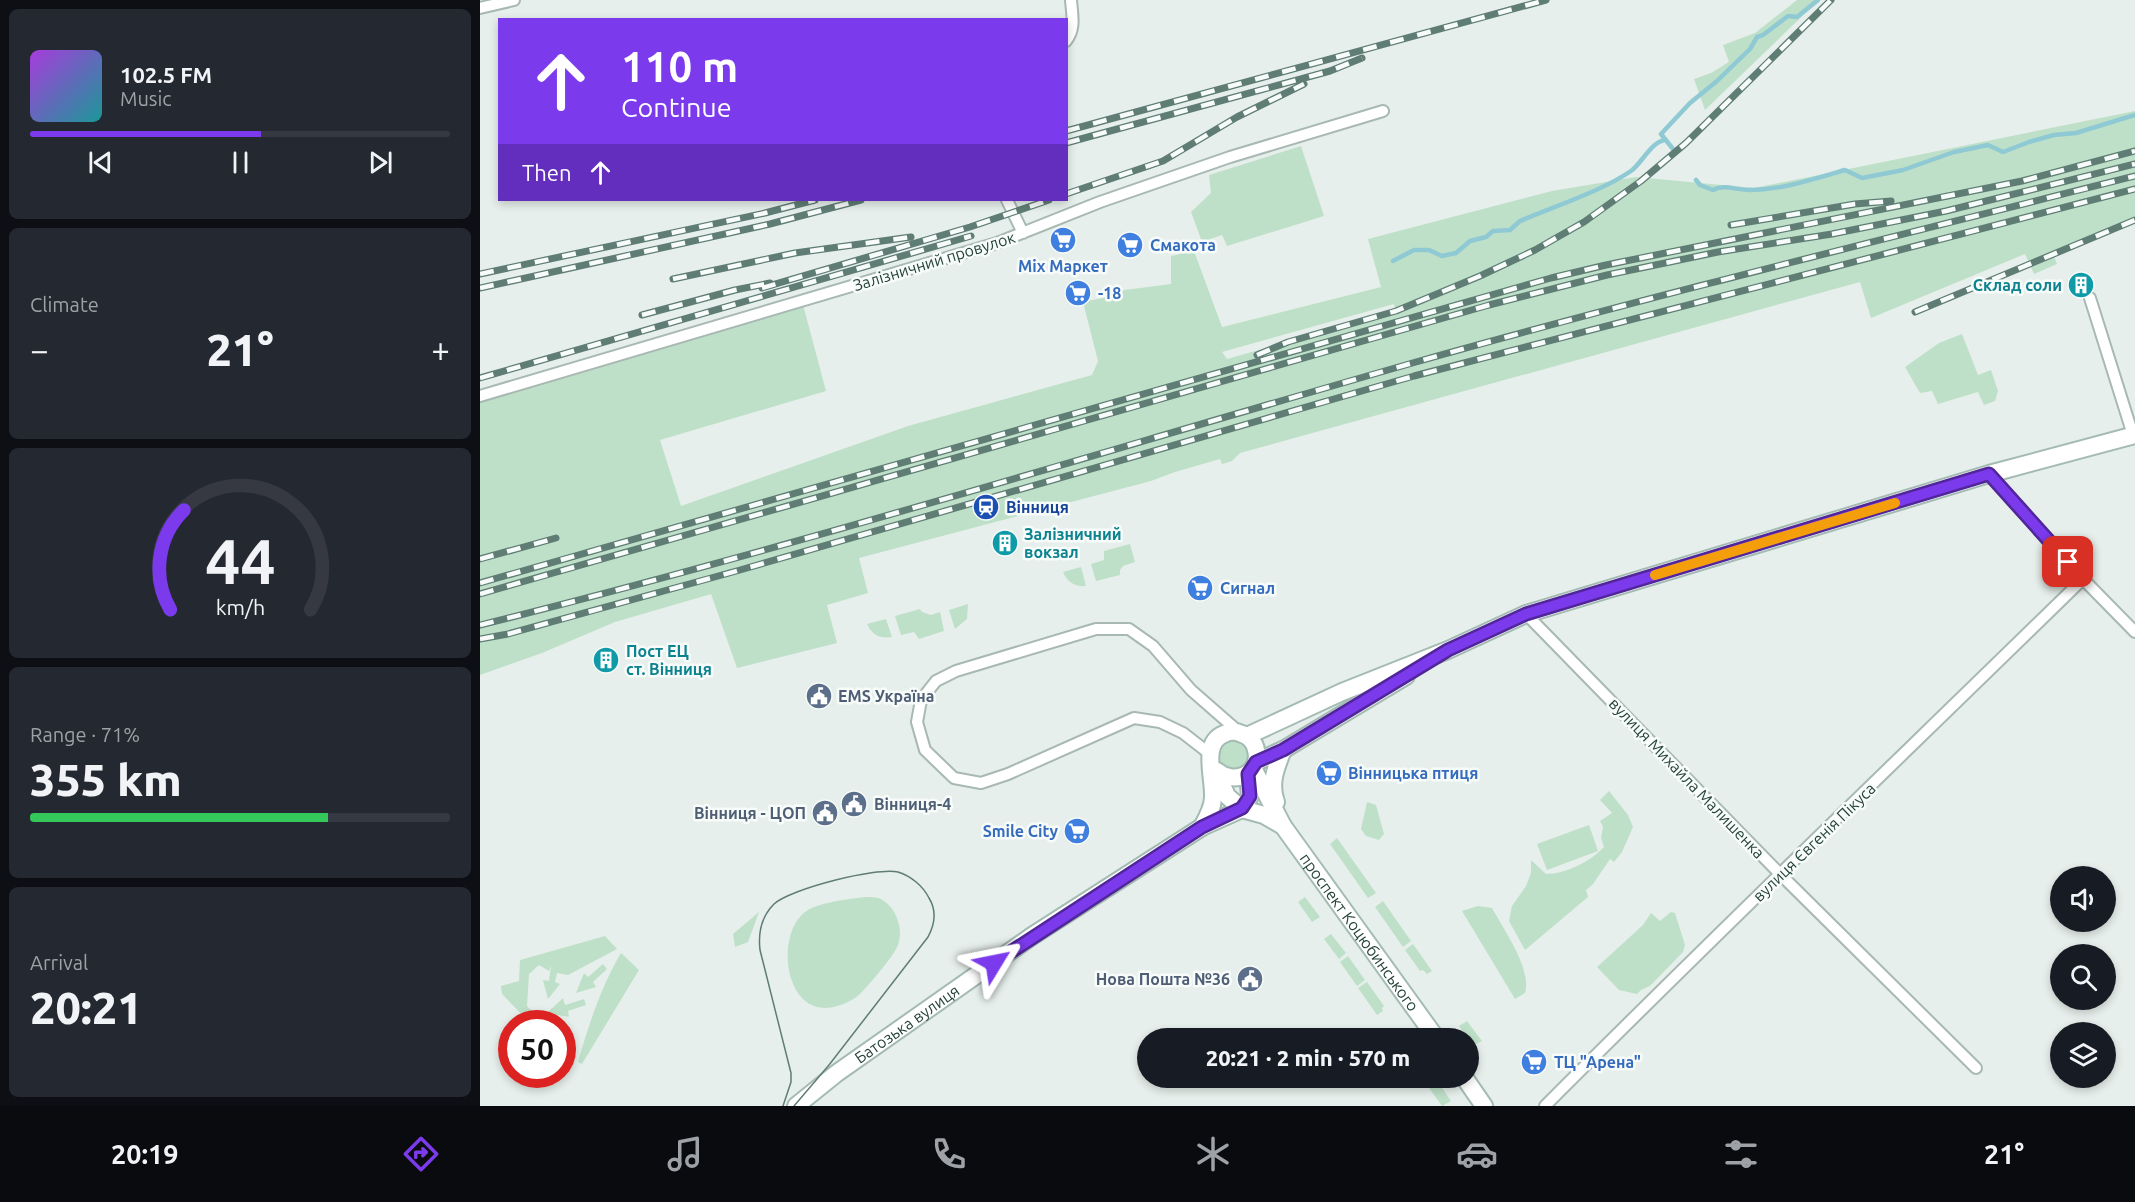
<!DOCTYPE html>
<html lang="en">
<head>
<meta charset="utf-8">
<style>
  :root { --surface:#171b24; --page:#242831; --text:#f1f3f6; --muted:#9ea1a6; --line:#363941; --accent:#7c3aed }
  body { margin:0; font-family:Ubuntu,sans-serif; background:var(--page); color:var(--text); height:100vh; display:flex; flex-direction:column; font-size:22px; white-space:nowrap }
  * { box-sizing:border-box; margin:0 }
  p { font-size:20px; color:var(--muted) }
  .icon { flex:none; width:33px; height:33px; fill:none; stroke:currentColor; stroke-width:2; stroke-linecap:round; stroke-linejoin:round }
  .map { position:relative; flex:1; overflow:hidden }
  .panel { display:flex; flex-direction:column; gap:9px; padding:9px; background:#0d0f14; width:480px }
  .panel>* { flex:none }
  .hud { position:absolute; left:18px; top:18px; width:570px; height:183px; border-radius:0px; box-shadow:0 3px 9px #0003; background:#7c3aed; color:#fff; overflow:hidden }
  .fabs { position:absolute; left:1570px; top:866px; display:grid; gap:12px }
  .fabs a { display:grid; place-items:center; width:66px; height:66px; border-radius:50%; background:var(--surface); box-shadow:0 3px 9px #0003; font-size:30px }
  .speed { position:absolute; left:18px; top:1010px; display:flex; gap:12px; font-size:30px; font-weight:700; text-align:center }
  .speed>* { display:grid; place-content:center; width:78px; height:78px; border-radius:50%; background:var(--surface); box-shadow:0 3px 9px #0003; line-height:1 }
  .speed .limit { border:9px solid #d22; background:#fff; color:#111 }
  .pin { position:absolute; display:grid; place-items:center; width:51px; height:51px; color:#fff; margin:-26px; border-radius:12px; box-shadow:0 3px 9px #0006 }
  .me { position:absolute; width:66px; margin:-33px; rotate:55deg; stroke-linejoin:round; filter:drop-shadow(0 0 4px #0008) }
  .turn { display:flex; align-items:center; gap:21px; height:126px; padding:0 24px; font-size:27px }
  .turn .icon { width:78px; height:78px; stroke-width:2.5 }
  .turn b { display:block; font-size:42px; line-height:51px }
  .then { display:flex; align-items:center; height:57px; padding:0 24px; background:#0003; gap:12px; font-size:22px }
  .big { font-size:45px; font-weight:800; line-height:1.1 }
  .panel .card { flex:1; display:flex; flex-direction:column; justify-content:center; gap:9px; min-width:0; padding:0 21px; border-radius:9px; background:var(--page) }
  .panel .dial { align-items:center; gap:0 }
  .dial svg { height:156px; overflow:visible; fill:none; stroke:var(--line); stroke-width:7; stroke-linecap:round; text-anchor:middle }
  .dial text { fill:var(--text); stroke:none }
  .song { display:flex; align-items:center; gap:18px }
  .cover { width:72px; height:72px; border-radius:9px; background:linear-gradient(135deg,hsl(280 70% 55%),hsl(180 70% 35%)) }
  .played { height:6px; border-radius:3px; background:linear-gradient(90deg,var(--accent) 55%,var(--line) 55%) }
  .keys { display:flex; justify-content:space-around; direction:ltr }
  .heat { display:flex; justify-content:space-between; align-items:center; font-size:33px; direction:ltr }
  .charge { height:9px; border-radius:4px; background:linear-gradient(90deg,#34c759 71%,var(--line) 0) }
  .trip { position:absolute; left:657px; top:1028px; width:342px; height:60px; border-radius:30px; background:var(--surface); box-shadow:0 3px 9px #0003; font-weight:800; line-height:60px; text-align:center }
  .tab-bar { display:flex; height:96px; justify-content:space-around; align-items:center; background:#090b0e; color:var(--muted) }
  .tab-bar .icon { width:42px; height:42px }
  .tab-bar .selected { color:var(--accent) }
  .tab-bar b { font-size:27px; color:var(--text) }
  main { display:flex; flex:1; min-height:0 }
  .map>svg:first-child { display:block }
  .green { fill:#bfe0c8; fill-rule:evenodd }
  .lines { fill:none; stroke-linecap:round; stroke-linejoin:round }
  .stream { stroke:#8ec9d4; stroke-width:4.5 }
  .street-casing { stroke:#a8b8b2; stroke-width:14 }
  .secondary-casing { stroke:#a4bbb3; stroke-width:20 }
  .street { stroke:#fff; stroke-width:10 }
  .secondary { stroke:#fff; stroke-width:16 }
  .tram { stroke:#5f7d75; stroke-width:1.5 }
  .rail-casing { stroke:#5f7d75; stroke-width:7 }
  .rail { stroke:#f7fbf9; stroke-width:4.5; stroke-dasharray:14; stroke-linecap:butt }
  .route-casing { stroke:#51269a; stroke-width:15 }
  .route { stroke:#7c3aed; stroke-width:10 }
  .slow { stroke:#f59e0b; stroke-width:10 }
  .labels { text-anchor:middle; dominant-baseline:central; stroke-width:5; stroke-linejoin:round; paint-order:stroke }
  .shop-label { font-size:16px; font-weight:bold; fill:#366cbe; stroke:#f7fbf9; text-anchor:start }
  .street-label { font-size:16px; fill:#24423a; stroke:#f7fbf9 }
  .culture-label { font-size:16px; font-weight:bold; fill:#0d838f; stroke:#f7fbf9; text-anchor:start }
  .transit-label { font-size:16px; font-weight:bold; fill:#164399; stroke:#f7fbf9; text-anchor:start }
  .service-label { font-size:16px; font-weight:bold; fill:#4e5e75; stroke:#f7fbf9; text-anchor:start }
</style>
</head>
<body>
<main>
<section class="panel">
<div class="card">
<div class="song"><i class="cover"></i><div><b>102.5 FM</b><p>Music</p></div></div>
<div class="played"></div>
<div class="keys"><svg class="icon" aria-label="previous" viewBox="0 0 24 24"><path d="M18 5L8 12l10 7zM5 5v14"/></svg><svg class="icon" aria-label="pause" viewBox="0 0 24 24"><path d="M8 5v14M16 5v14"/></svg><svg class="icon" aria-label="next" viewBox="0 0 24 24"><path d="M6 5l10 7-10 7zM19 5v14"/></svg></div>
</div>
<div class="card"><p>Climate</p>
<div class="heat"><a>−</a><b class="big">21°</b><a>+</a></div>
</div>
<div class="card dial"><svg viewBox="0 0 100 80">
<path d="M14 69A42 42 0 1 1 86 69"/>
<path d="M14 69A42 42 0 0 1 21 18" stroke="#7c3aed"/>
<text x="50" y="56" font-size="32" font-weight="700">44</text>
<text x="50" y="72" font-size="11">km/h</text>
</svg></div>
<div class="card"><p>Range · 71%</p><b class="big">355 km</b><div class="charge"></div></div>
<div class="card"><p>Arrival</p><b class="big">20:21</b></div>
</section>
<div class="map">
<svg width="1655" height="1106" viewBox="0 0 1655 1106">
  <rect width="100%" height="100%" fill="#e6efeb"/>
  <path class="green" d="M1317 0H1339L1225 110 1214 79 1231 73 1249 62 1243 45 1275 33Z
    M1655 111V223L1572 251 1577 264 1554 274 1545 254 1391 318 1380 282 760 453 752 461 742 464 740 459 695 472 671 481 379 558 388 593 347 605 357 643 257 668 231 594 135 622 62 653 0 675V394L322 301 346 391 180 440 201 506 428 426 612 375 618 361 603 302 637 295V291L691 284V256L714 251 742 327 901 287 888 239 1072 191 1156 177 1274 188ZM914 304 915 311 747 359 742 352Z
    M821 146 844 216 747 246 742 235 722 242 711 212 731 193 729 175Z
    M1482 334 1498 375 1511 370 1518 391 1515 401 1504 405 1498 392 1458 404 1452 391 1440 393 1425 367 1459 343Z
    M650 544 655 562 643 566 640 570V575L616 581 611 564 624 560V551Z
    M601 567 606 586C595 587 587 582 583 572Z
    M488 604 487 619 475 629 469 610Z
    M440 609 442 612 451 615 460 612 464 631 439 639 434 632 421 635 415 616Z
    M406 619 412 637C400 639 392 635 387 624Z
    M738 755a15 15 0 1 1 30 0a15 15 0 1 1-30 0Z
    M1129 791 1148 815 1153 827 1142 852 1134 862 1130 859 1113 884 1106 890 1108 897 1045 950 1029 921 1032 906 1046 886 1051 873V860L1066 874C1086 874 1111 861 1124 847L1121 838 1123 827 1120 821 1132 813 1120 800Z
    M887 802 896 805 904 834 899 840 886 836 881 829Z
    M1109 825 1118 851 1067 870 1057 844Z
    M857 838 896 893 888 898 850 844Z
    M385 897C389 897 395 897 399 898 416 906 424 928 418 945 414 956 388 986 379 995 371 1002 355 1008 345 1008 302 1008 296 929 328 910 342 902 369 899 385 897Z
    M825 897 840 917 832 922 818 902Z
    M903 901 931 941 923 947 895 907Z
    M998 906 1012 908C1024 930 1052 969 1045 993L1035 999 982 911Z
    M279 912 268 942 255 947 253 934Z
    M1191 912 1195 913 1205 945 1203 952 1170 986 1161 990 1157 994 1139 990 1117 967 1163 925 1171 913 1180 921Z
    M851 934 866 953 859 959 844 939Z
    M125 936 137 949 88 975 77 973 75 982 80 984 68 999 63 980 69 981 71 965 69 971 59 965 49 974 47 1006 64 1023H50L22 994 21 986 39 981 40 960Z
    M933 944 952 971 947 974 943 970 940 971 925 950Z
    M141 953 159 970 102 1064 98 1062C109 1024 121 987 141 953Z
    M868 956 885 980 877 986 860 962Z
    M123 964 127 969 113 982 116 987 96 993 104 973 108 977Z
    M887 982 904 1006 902 1008 903 1011 897 1015 878 988Z
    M83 998 85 1005 104 999 106 1005 88 1011 89 1017 67 1013Z
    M987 1021 1002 1041 993 1046 979 1026Z
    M958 1082 971 1101 962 1106 949 1088Z"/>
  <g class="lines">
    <path class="stream" d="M1193 149 1181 134 1210 103 1237 81 1270 49 1277 37 1283 35 1308 16 1317 17 1338 0
      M1216 180 1220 185 1233 190C1244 184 1256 190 1269 190 1302 190 1333 179 1365 170L1382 178 1423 170 1474 152 1508 145 1523 152 1549 142 1574 135 1596 133 1655 115
      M913 261 934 250H949L962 256 976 253 990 241 1006 237 1013 231 1030 230 1040 221C1075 206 1120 192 1151 171 1162 163 1171 142 1185 140"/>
    <defs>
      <path id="street" d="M0 8 34 0
        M586 41C596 29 592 14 591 0
        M527 200 543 233
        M1610 298 1653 435
        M0 396 517 243 620 202 750 157 903 111
        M1509 474 1603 579 1655 632
        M1046 614 1301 875 1496 1068
        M730 754 703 733 680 722 654 718 528 774 501 783 474 778 445 750 437 722 441 700 456 681 476 671 616 629H649L673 646 711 690 759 732
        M1065 1106C1242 928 1424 754 1603 579"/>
      <g id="secondary">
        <path d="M767 736 862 692 968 650 1046 614 1509 474 1655 435"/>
        <path d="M776 762 803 750 926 676"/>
        <path id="s1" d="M773 768 803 826 956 1038"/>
        <path d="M736 771 747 796 762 809 784 815 803 826"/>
        <path d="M796 802C789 784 796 767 803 750"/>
        <path d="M722 827C727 818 733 808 733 797 734 777 721 743 744 734 750 731 756 731 762 734 769 736 775 743 776 750 782 775 753 785 737 771"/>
        <path d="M984 1077 1004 1106"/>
        <path id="s2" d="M316 1106 357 1073 552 936 722 827 762 809 770 796 768 774"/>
      </g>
    </defs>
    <use href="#street" class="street-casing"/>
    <use href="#secondary" class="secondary-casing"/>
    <use href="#street" class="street"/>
    <use href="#secondary" class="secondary"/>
    <path class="tram" d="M303 1106 311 1082V1073L280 950C278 933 281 917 294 904 310 889 396 867 418 872 431 876 443 886 449 898 457 911 455 924 448 937L349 1065 314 1106"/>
    <defs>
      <path id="rail" d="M586 131 1066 0
        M586 143 850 71 882 58
        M586 194 683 161 757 117 824 84
        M1251 225 1375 204 1411 201
        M0 274 285 213 335 200
        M193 279 315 253 431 237
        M0 288 290 224 381 200
        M282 288 490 227 569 200
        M1435 312 1655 220
        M162 315 255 290 290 283
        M777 355 808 342 916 311 1000 276 1055 250 1104 222 1161 181 1206 143 1351 0
        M0 378 491 236
        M0 559 76 538
        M0 583 1071 278 1126 265 1542 181 1655 151
        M0 594 1009 305 1127 275 1238 252 1352 234 1466 211 1655 164
        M0 625C312 548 620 452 929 364 1170 296 1413 237 1655 176
        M0 639 28 634 260 570 934 376 1655 189"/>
    </defs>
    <use href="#rail" class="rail-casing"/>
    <use href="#rail" class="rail"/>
  </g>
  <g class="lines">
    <defs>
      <path id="route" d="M514 963 722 827 762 808 770 796 768 774 776 762 803 750 968 650 1046 614 1509 474 1588 562"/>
    </defs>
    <use href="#route" class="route-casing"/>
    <use href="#route" class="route"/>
    <path class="slow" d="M1175 575 1415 503"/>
  </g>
  <defs>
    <symbol id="supermarket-disc" viewBox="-11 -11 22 22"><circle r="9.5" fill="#3f7fe0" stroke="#f7fbf9"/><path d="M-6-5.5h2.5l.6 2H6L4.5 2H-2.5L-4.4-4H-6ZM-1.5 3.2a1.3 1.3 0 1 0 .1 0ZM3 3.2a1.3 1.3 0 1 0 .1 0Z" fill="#fff"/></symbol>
    <symbol id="building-disc" viewBox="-11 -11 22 22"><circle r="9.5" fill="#0f9aa8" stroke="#f7fbf9"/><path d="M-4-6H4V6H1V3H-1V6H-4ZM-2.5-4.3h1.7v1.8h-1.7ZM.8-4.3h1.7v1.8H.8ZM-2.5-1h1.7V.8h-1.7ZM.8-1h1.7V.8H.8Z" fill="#fff"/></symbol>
    <symbol id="station-disc" viewBox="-11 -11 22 22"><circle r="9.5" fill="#1a4fb4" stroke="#f7fbf9"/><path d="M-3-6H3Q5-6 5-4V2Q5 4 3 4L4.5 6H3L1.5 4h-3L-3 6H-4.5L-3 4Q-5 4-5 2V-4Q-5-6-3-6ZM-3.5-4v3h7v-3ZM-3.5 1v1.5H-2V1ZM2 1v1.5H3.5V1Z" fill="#fff"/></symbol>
    <symbol id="civic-disc" viewBox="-11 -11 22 22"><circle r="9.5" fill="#5c6f8a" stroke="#f7fbf9"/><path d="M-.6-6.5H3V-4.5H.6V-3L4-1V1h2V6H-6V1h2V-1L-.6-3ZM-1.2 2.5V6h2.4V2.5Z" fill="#fff"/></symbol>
  </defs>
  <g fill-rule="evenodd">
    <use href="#supermarket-disc" x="568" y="225" width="30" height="30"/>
    <use href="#supermarket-disc" x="635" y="230" width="30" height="30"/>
    <use href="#building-disc" x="1586" y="270" width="30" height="30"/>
    <use href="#supermarket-disc" x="583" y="278" width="30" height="30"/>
    <use href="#station-disc" x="491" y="492" width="30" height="30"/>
    <use href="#building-disc" x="510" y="528" width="30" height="30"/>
    <use href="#supermarket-disc" x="705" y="573" width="30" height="30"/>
    <use href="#building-disc" x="111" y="645" width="30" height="30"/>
    <use href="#civic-disc" x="324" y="681" width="30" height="30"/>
    <use href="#supermarket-disc" x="834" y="758" width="30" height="30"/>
    <use href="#civic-disc" x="359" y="789" width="30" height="30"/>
    <use href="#civic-disc" x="330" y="798" width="30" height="30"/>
    <use href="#supermarket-disc" x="582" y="816" width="30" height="30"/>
    <use href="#civic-disc" x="755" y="964" width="30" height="30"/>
    <use href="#supermarket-disc" x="1039" y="1047" width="30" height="30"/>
  </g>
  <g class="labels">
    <g class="shop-label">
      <text x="670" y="245">Смакота</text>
      <text x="583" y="266" text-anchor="middle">Mix Маркет</text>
      <text x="618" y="293">-18</text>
      <text x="740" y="588">Сигнал</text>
      <text x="868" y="773">Вінницька птиця</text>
      <text x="578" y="831" text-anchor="end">Smile City</text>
      <text x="1074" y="1062">ТЦ "Арена"</text>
    </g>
    <g class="street-label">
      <text transform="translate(454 261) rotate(-17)">Залізничний провулок</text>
      <text transform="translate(1207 778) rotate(46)">вулиця Михайла Малишенка</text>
      <text transform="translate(1334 842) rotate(-44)">вулиця Євгенія Пікуса</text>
      <text stroke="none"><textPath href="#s1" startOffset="196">проспект Коцюбинського</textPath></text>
      <text stroke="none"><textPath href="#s2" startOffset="138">Батозька вулиця</textPath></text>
    </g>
    <g class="culture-label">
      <text x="1582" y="285" text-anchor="end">Склад соли</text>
      <text x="544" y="534">Залізничний<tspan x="544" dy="18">вокзал</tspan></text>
      <text x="146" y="651">Пост ЕЦ<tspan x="146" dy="18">ст. Вінниця</tspan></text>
    </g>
    <g class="transit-label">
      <text x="526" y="507">Вінниця</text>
    </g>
    <g class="service-label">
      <text x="358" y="696">EMS Україна</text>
      <text x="394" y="804">Вінниця-4</text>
      <text x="326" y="813" text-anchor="end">Вінниця - ЦОП</text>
      <text x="750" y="979" text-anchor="end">Нова Пошта №36</text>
    </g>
  </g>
</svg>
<div class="fabs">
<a><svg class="icon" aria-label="sound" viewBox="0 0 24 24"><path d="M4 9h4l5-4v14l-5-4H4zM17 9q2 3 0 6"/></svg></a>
<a><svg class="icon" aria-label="search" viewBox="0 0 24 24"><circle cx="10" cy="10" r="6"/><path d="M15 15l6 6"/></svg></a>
<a><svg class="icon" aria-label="layers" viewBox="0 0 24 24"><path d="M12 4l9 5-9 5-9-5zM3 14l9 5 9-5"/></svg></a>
</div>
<div class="speed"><div class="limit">50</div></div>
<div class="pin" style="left:1588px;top:562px;background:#d93025"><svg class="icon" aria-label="arrive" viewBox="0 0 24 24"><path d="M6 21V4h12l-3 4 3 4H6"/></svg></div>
<svg class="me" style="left:514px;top:963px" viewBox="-20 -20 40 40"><path d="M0-17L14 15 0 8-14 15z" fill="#7c3aed" stroke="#fff" stroke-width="4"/></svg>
<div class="trip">20:21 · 2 min · 570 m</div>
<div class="hud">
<div class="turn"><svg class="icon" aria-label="ahead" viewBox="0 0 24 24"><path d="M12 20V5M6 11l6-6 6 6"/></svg><div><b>110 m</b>Continue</div></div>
<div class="then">Then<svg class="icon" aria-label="ahead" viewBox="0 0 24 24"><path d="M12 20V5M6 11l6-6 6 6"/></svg></div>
</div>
</div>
</main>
<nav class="tab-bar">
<b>20:19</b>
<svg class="icon selected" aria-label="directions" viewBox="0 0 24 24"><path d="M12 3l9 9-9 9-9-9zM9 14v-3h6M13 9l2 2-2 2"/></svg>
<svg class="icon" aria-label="music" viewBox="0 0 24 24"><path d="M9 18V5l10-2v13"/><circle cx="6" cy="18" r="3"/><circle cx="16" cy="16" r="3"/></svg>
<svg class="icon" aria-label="phone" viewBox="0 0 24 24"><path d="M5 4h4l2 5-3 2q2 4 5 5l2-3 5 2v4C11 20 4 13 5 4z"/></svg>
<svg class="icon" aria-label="climate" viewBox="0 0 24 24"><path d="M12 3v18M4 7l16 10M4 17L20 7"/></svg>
<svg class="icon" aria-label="car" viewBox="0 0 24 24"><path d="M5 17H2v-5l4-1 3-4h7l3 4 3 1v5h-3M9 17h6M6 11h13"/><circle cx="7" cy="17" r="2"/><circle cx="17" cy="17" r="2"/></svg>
<svg class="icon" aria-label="filters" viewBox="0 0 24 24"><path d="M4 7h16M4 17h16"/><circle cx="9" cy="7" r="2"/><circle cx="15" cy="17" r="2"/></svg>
<b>21°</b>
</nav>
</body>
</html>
